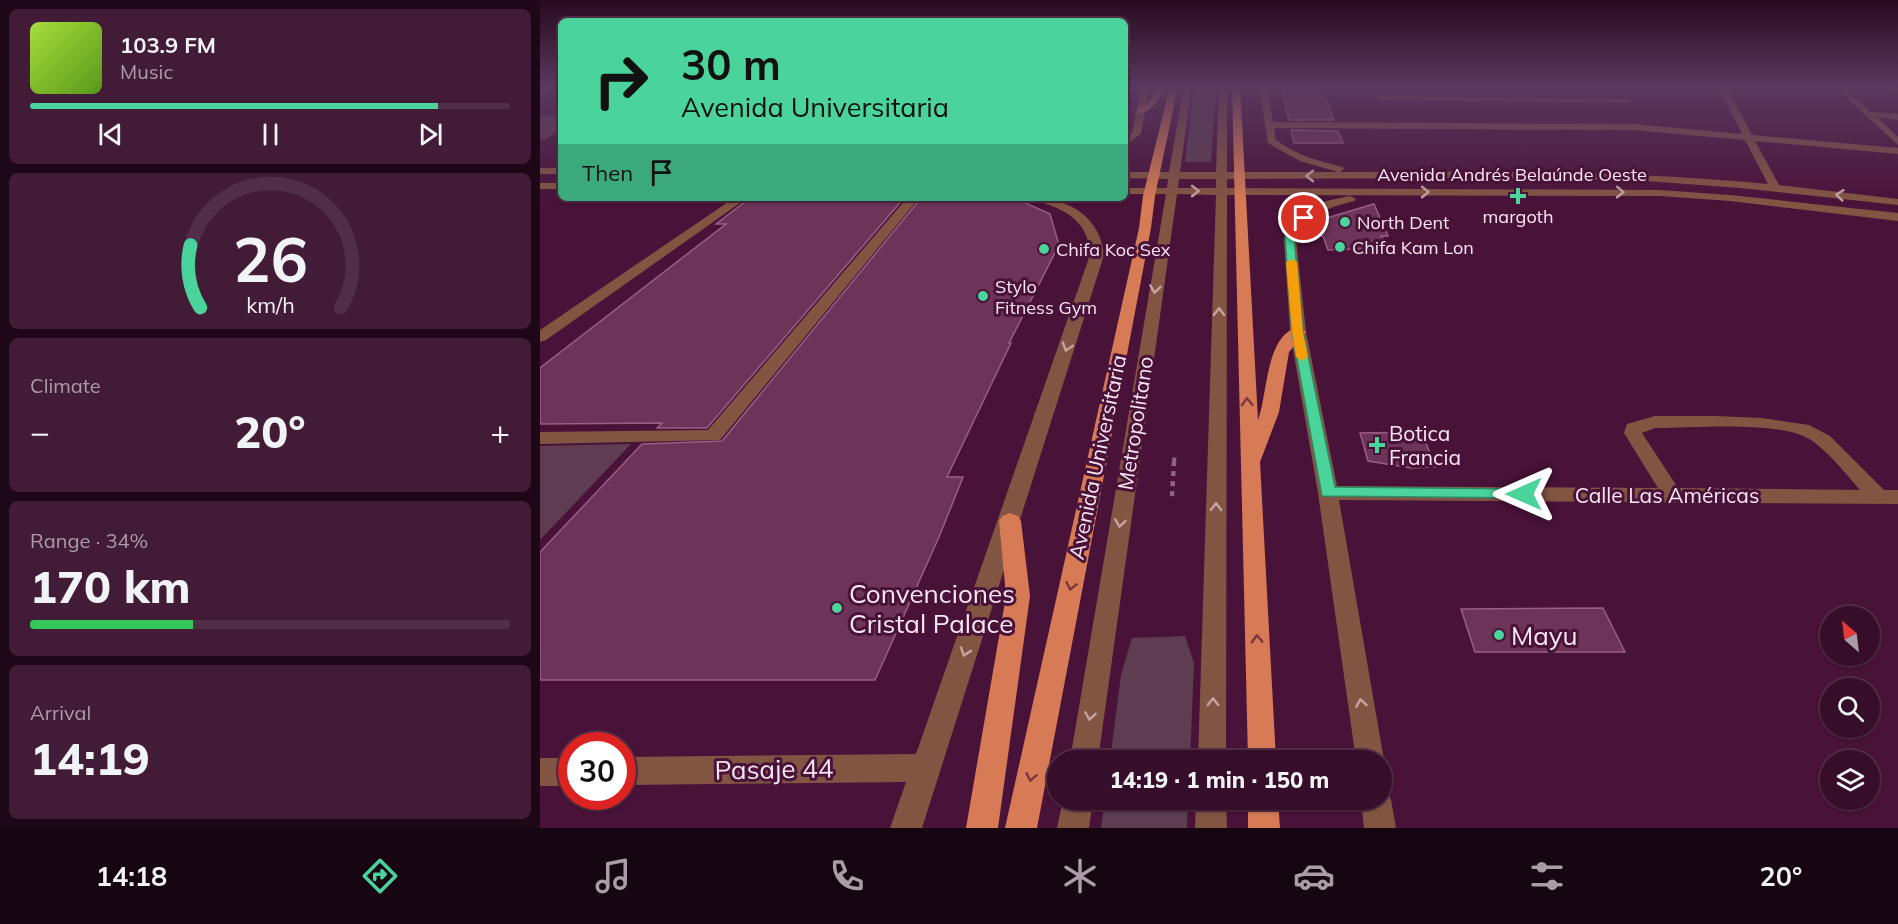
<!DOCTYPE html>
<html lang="en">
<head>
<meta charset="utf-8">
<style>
  :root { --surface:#370e2a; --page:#421c36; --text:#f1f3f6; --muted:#aa9ca8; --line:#512e47; --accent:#4ad49c }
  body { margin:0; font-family:Mulish,sans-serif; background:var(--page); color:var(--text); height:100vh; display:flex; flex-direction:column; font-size:22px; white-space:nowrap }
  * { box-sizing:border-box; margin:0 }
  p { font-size:20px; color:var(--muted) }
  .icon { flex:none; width:33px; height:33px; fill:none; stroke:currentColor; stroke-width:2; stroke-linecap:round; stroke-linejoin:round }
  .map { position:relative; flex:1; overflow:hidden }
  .side { display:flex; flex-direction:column; gap:9px; padding:9px; background:#1e0817; width:540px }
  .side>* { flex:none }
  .banner { position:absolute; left:18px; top:18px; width:570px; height:183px; border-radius:9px; box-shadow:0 2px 4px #0004,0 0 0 2px var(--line); background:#4ad49c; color:#111; overflow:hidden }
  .needle { width:39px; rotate:332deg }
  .fabs { position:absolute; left:1280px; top:606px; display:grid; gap:12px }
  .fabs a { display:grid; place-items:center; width:60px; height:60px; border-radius:50%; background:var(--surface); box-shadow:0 2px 4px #0004,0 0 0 2px var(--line); font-size:30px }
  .speed { position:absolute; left:18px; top:732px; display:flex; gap:12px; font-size:30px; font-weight:700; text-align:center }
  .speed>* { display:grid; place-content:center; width:78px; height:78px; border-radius:50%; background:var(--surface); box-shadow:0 2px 4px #0004,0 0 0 2px var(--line); line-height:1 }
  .speed .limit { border:9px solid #d22; background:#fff; color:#111 }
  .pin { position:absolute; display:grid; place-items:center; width:51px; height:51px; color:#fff; margin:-26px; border:3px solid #fff; border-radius:50%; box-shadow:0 2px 6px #0007 }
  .me { position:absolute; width:66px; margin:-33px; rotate:270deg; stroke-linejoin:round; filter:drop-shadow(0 0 4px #0008) }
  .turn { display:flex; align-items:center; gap:21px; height:126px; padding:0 24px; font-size:27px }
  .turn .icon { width:78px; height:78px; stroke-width:2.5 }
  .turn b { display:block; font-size:42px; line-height:51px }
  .then { display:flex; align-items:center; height:57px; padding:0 24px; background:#0003; gap:12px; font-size:22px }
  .big { font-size:45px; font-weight:800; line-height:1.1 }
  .side .tile { flex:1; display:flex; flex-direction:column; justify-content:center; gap:9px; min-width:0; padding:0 21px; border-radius:9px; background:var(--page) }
  .side .dial { align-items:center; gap:0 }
  .dial svg { height:156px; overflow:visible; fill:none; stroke:var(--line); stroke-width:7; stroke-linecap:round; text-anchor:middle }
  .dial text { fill:var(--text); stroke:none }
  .song { display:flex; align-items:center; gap:18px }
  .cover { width:72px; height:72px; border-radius:9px; background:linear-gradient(135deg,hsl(80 70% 55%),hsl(90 70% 35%)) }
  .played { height:6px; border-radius:3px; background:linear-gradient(90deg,var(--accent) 85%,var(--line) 85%) }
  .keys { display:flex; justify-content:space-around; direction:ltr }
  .heat { display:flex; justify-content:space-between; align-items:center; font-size:33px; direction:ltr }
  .charge { height:9px; border-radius:4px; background:linear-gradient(90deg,#34c759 34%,var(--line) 0) }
  .trip { position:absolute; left:507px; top:750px; width:345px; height:60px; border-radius:30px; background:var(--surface); box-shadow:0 2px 4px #0004,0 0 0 2px var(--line); font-weight:800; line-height:60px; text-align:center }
  .dock { display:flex; height:96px; justify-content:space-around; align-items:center; background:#160611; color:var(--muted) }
  .dock .icon { width:42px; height:42px }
  .dock .selected { color:var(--accent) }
  .dock b { font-size:27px; color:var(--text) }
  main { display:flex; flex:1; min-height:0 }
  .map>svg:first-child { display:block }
  .green { fill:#5e3d51 }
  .building { fill:#6d3359; stroke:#9b5d84; stroke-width:1.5 }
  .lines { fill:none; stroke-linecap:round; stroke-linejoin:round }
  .path-far1 { stroke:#8e6581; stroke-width:4; stroke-dasharray:4.5 4.5; stroke-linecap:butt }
  .path { stroke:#8e6581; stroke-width:4.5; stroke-dasharray:5 5; stroke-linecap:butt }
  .minor { fill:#825543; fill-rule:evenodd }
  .major { fill:#d67b55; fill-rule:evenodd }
  .oneway { stroke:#c5a5a3 }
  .oneway2 { stroke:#7a3742 }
  .route { fill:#4ad49c; stroke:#308a65; stroke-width:1.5 }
  .slow { fill:#f59e0b }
  .poi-dot { fill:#4ad49c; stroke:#491238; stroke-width:2 }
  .labels { text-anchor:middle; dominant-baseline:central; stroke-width:6; stroke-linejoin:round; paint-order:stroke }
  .far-street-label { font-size:18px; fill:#fbe6f2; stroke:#491238 }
  .far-poi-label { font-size:18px; fill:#fbe6f2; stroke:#491238; text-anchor:start }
  .street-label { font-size:21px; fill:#fbe6f2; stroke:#491238 }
  .poi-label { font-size:21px; fill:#fbe6f2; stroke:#491238; text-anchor:start }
  .near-poi-label { font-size:26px; fill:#fbe6f2; stroke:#491238; text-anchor:start }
  .near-street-label { font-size:26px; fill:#fbe6f2; stroke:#491238 }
</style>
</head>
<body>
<main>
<section class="side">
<div class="tile">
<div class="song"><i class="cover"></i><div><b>103.9 FM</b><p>Music</p></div></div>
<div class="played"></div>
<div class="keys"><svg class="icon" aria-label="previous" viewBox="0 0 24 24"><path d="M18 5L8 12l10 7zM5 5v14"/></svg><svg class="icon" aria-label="pause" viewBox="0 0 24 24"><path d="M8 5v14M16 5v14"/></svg><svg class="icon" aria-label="next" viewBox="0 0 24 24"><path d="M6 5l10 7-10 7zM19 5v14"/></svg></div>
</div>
<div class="tile dial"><svg viewBox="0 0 100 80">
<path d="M14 69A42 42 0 1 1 86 69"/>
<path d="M14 69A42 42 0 0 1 9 37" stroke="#4ad49c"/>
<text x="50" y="56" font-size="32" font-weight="700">26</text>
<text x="50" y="72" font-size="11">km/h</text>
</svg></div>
<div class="tile"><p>Climate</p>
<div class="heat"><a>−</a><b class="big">20°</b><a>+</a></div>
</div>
<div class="tile"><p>Range · 34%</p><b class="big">170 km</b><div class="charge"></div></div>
<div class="tile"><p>Arrival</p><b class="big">14:19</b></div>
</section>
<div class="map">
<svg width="1358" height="828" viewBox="0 0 1358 828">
  <rect width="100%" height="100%" fill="#491238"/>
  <path class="green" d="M654 86H676L671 162H645Z
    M21 115V129L6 139H0V116Z
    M91 444 0 540V446Z
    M645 636 654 663 650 760H570L581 675 592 638Z
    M565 800H648L647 828H561Z"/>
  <path class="building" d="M741 87H781L794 120H749Z
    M751 130 798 131 803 143H754Z
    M210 198H364L167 428H117L122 423 0 424V368L186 224H176Z
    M381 198H475L510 214 519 245 469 343H471L407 477H423L399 537 335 680H0V552L102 444 182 441Z
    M834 204 848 236H841L851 248 788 250 783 236H760L770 223Z
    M882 432 895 467 871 468 828 461 820 433Z
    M1063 608 1085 652H935L921 609Z"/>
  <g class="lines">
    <path class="path-far1" d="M634 462 635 453"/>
    <path class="path" d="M632 496 634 461"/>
    <path class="minor" d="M585 86H610L601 134 585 145V138L592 133 601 89H585Z
      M644 86H652L640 172H676L679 86H687V172H798L760 161 728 143 719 86H727L733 122 1093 124 1202 134 1178 86H1186L1212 135 1358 148V154L1215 141 1239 185 1358 199V205L1200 188 1106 181 976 178 687 179V188L1120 190 1190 195 1358 213V221L1190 201 1120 196 687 195 686 760H658L676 195 637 194 558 760H530L626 194H585V188H627L628 179 585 178V172H629ZM734 128 1093 130 1205 140 1228 184C1085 170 943 171 800 172L804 169 803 167C778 161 756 155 736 140ZM639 179H676V188H638Z
      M1294 86H1303L1330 112 1358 114V120L1337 117 1358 137V145Z
      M1315 86 1358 87V91L1319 88Z
      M841 96 1088 99 1092 101 1088 103 838 100V96Z
      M0 168H21V174H0Z
      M0 183H21V189H0Z
      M810 196 816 199 814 201C788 208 768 213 756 239L766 332 797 486 1118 488 1084 433 1087 424 1115 416H1175L1222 418 1269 425 1290 436 1344 490H1358V504L799 500 844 760 842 767V760H816L778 493 750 332 744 239 753 221 767 211 786 201ZM1115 428C1154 428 1240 420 1271 440 1290 453 1305 473 1320 490L1138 488 1102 433Z
      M194 198H207L6 340 0 342V330Z
      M367 198H379L180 440 0 444V432L168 430Z
      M495 198C530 198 561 219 564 255L382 828H350L366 782 82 785V757L376 754 550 255C549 231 538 218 517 208 510 205 501 203 495 198Z
      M0 758H32V786H0Z
      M842 787 847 789 851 800 856 828H824L821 800H842Z
      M523 800H553L549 828H517Z
      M656 800H686L687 828H655Z"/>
    <path class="major" d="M9 86H21L0 94V89Z
      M619 86H627C619 98 613 113 597 113V109L608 103Z
      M630 86H638L615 196 611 228 497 828H465L599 228 603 196Z
      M692 86H700L718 420C728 394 725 336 758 327L766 332 749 352 739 412 720 462 736 760H708Z
      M470 513 478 516 481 521 490 596 458 828H426L466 596 459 521 462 516Z
      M708 800H738L740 828H708Z"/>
  </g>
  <defs><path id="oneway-chevron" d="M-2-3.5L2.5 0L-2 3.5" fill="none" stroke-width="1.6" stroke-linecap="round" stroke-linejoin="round" transform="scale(1.5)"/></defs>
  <g class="oneway">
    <use href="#oneway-chevron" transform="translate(770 176) rotate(-180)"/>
    <use href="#oneway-chevron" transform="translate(655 191)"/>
    <use href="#oneway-chevron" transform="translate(885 192)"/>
    <use href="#oneway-chevron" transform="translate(1080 192) rotate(1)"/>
    <use href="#oneway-chevron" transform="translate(1300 195) rotate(-174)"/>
    <use href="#oneway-chevron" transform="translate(615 289) rotate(99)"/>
    <use href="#oneway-chevron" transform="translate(679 312) rotate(-89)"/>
    <use href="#oneway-chevron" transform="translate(527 347) rotate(108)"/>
    <use href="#oneway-chevron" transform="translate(676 507) rotate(-89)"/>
    <use href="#oneway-chevron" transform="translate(580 523) rotate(99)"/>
    <use href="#oneway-chevron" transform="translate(425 652) rotate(109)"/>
    <use href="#oneway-chevron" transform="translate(673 702) rotate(-89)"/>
    <use href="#oneway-chevron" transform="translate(821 703) rotate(-99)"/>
    <use href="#oneway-chevron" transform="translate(550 716) rotate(99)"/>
  </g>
  <g class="oneway2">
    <use href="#oneway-chevron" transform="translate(707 402) rotate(-92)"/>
    <use href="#oneway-chevron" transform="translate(531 586) rotate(102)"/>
    <use href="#oneway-chevron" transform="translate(717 639) rotate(-92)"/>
    <use href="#oneway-chevron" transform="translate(491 777) rotate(102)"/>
  </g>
  <linearGradient id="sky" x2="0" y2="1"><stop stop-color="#280a1f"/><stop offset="0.43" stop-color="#59395e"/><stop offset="1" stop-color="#59395e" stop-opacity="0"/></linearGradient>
  <rect width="1358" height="202" fill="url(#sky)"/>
  <path class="route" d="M761 216 769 218 761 225 754 238 763 332 795 487 984 489 990 490 992 494 990 498 782 496 752 332 745 238 754 222Z"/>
  <path class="slow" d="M752 259 757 262 763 332 768 357 762 361 756 357 752 332 746 262Z"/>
  <g class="poi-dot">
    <path d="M975 187h6v6h6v6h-6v6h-6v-6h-6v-6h6z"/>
    <circle cx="805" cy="222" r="6"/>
    <circle cx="800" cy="247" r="6"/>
    <circle cx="504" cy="249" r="6"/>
    <circle cx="443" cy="296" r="6"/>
    <path d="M834 436h6v6h6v6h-6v6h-6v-6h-6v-6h6z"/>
    <circle cx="297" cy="608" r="6"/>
    <circle cx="959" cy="635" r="6"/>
  </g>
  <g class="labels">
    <g class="far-street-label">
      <text x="972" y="174">Avenida Andrés Belaúnde Oeste</text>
    </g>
    <g class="far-poi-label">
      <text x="978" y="216" text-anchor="middle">margoth</text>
      <text x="817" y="222">North Dent</text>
      <text x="812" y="247">Chifa Kam Lon</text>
      <text x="516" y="249">Chifa Koc Sex</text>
      <text x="455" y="286">Stylo<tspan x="455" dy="21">Fitness Gym</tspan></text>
    </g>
    <g class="street-label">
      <text transform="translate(595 423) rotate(-81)">Metropolitano</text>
      <text transform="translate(557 457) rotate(-78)">Avenida Universitaria</text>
      <text x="1127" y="495">Calle Las Américas</text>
    </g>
    <g class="poi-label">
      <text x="849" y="433">Botica<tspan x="849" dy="24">Francia</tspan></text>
    </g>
    <g class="near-poi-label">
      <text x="309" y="593">Convenciones<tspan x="309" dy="30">Cristal Palace</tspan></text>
      <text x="971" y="635">Mayu</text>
    </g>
    <g class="near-street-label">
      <text transform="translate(234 769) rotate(-1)">Pasaje 44</text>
    </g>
  </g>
</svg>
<div class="fabs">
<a><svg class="needle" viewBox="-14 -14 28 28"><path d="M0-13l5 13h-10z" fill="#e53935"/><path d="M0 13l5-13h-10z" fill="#aa9ca8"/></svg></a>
<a><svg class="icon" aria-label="search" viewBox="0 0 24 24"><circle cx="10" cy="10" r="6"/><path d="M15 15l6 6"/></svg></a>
<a><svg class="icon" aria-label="layers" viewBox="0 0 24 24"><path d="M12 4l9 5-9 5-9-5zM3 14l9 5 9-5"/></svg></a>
</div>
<div class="speed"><div class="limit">30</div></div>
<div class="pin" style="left:764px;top:218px;background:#d93025"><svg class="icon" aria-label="arrive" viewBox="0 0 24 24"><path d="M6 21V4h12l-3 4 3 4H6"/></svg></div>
<svg class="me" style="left:984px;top:494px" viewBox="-20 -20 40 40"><path d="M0-17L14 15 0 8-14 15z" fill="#4ad49c" stroke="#fff" stroke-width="4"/></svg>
<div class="trip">14:19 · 1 min · 150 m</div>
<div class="banner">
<div class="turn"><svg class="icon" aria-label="right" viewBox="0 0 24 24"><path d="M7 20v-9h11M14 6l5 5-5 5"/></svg><div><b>30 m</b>Avenida Universitaria</div></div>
<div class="then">Then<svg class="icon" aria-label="arrive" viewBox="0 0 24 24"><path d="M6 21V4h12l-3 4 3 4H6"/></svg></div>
</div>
</div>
</main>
<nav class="dock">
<b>14:18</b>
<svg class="icon selected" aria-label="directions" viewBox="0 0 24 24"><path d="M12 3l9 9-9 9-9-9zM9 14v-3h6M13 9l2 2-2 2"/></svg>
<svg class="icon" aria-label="music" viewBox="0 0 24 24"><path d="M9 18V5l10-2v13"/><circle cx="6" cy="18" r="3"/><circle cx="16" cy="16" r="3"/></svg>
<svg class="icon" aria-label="phone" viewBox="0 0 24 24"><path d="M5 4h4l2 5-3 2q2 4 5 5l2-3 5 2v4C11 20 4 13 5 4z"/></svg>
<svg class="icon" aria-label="climate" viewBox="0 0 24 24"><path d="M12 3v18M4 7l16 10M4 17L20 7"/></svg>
<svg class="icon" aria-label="car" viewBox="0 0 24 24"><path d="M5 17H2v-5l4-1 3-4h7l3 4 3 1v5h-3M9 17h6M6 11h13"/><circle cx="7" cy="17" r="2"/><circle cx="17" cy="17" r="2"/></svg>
<svg class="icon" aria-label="filters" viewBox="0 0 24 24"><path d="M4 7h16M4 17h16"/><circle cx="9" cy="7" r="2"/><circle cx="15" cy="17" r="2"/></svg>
<b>20°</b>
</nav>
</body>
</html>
